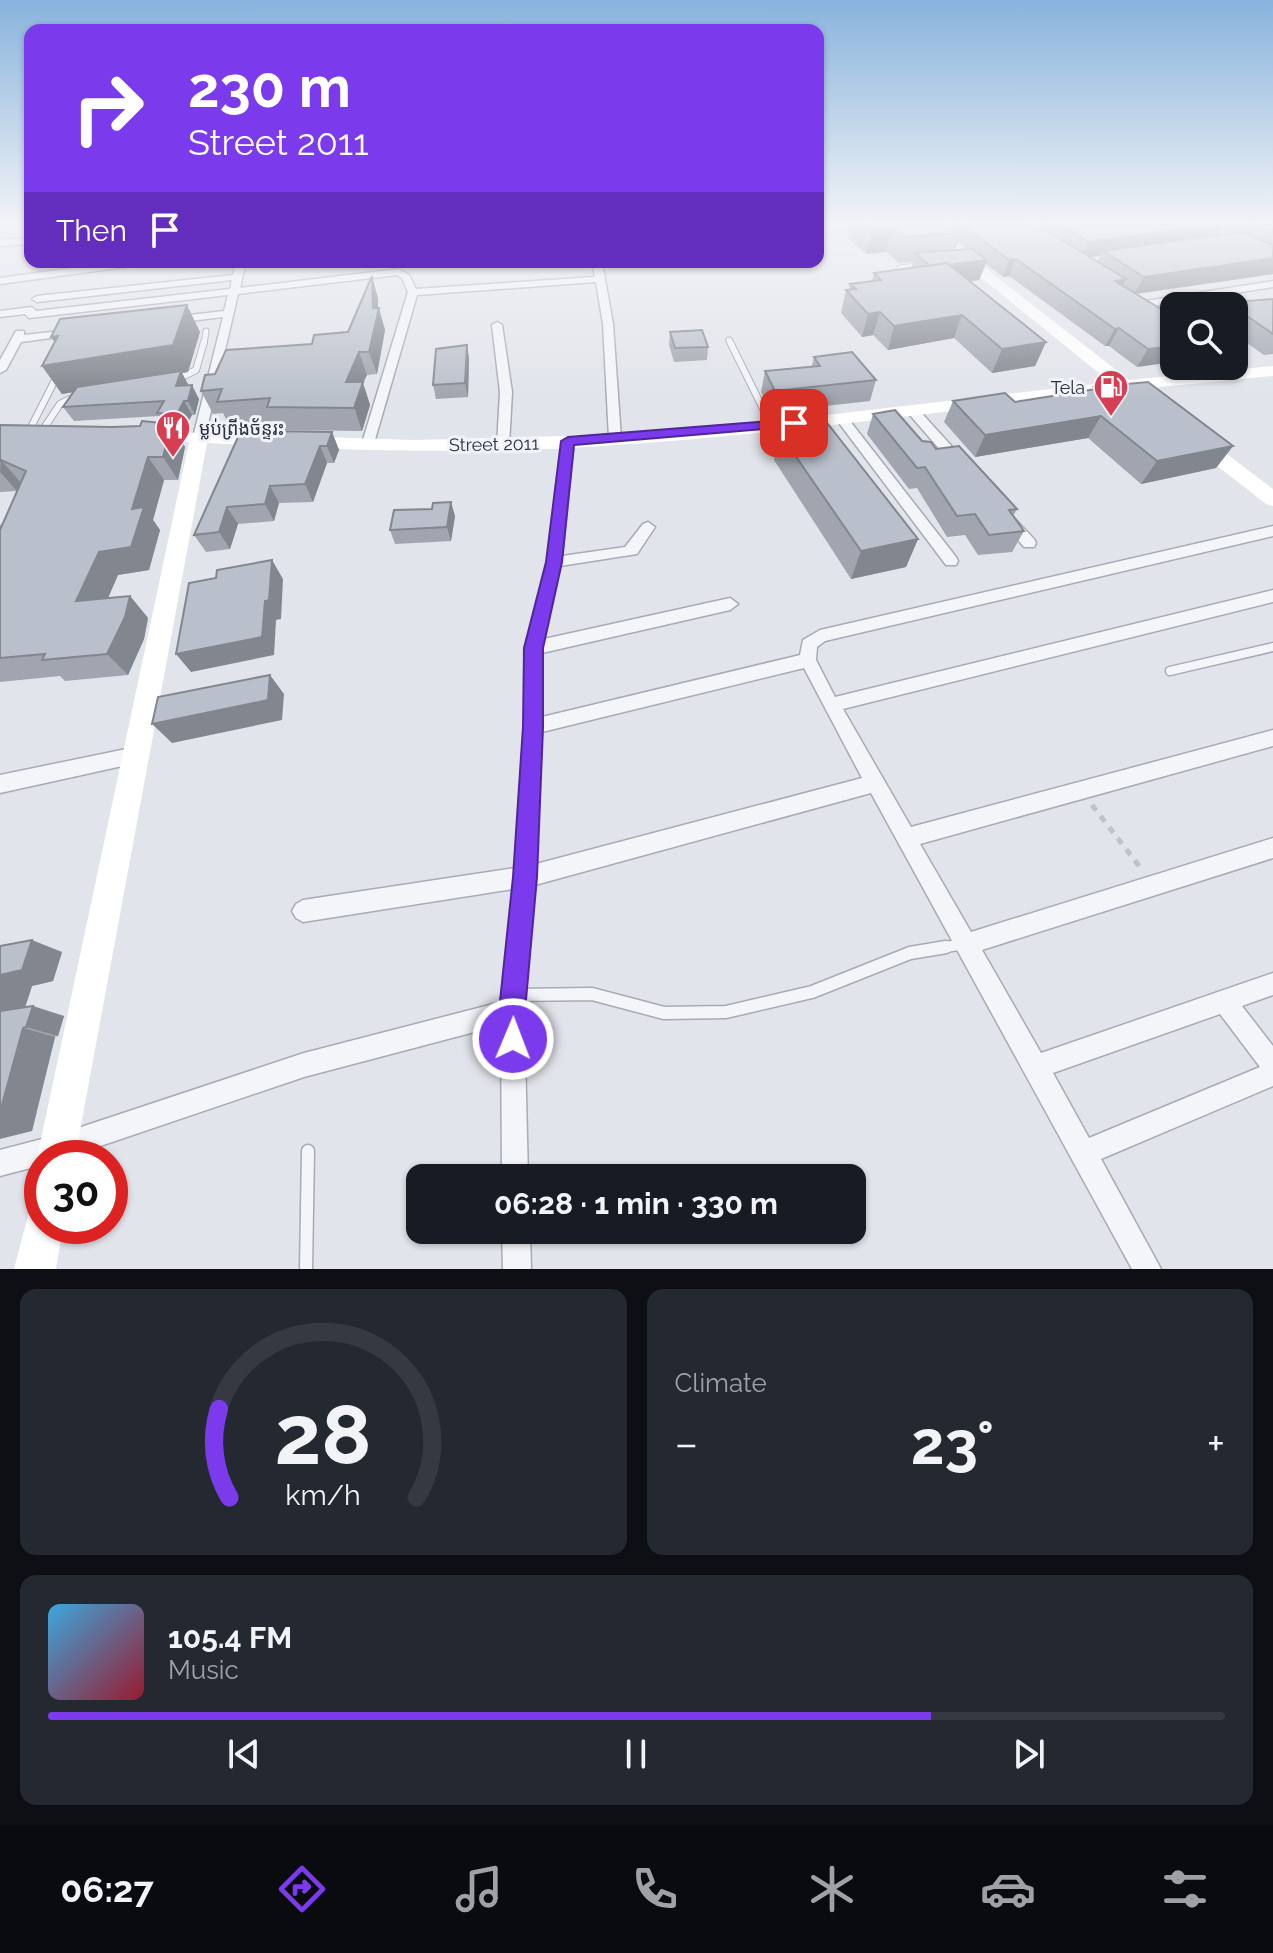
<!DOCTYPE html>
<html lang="en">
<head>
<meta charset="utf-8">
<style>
  :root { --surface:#171b24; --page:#242831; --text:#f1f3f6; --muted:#9ea1a6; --line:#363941; --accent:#7c3aed }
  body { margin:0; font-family:Raleway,"Noto Sans Khmer",sans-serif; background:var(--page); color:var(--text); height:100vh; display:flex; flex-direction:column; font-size:30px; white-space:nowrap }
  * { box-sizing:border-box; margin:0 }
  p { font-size:26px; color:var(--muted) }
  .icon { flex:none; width:44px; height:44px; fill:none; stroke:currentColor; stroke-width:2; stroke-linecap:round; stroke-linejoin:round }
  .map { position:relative; height:1269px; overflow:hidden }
  .drawer { display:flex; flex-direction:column; gap:20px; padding:20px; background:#0d0f14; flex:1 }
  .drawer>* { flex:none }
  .hud { position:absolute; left:24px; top:24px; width:800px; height:244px; border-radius:16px; box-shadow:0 2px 6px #0004; background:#7c3aed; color:#fff; overflow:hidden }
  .tools { position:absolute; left:1160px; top:292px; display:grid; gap:16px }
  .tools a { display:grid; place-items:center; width:88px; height:88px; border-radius:16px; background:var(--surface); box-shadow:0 2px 6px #0004; font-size:40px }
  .speed { position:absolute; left:24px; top:1140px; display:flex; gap:16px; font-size:40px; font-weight:700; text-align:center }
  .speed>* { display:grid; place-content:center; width:104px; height:104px; border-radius:50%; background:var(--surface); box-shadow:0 2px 6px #0004; line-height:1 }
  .speed .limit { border:12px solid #d22; background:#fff; color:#111 }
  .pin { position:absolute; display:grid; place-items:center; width:68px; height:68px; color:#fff; margin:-34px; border-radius:16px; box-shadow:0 4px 12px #0006 }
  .me { position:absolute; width:88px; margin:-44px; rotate:1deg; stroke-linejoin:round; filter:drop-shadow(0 0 6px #0008) }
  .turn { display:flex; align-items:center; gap:28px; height:168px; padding:0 32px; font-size:36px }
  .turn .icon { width:104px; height:104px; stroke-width:2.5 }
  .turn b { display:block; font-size:56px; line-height:68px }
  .then { display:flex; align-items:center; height:76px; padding:0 32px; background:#0003; gap:16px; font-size:30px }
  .big { font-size:60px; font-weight:700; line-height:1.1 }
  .drawer .card { flex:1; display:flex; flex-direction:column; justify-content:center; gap:12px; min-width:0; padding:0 28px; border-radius:16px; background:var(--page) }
  .drawer .dial { align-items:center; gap:0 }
  .dial svg { height:208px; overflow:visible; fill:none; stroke:var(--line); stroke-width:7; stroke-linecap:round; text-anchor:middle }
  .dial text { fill:var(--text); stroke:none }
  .song { display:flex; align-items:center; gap:24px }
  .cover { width:96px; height:96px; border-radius:12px; background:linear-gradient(135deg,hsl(200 70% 55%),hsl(350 70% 35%)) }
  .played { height:8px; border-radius:4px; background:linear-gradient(90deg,var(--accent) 75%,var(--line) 75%) }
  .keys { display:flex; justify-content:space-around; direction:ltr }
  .heat { display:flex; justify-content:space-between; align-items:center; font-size:44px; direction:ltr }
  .drawer .tiles { flex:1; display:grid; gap:20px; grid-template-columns:1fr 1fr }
  .card:last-child { grid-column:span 2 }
  .trip { position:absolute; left:406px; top:1164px; width:460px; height:80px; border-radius:16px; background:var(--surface); box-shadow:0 2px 6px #0004; font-weight:700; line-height:80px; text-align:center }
  .menu { display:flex; height:128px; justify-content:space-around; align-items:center; background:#090b0e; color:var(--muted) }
  .menu .icon { width:56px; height:56px }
  .menu .selected { color:var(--accent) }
  .menu b { font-size:36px; color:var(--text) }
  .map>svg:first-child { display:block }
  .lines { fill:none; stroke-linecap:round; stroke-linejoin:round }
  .lane-far4-casing { stroke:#a6abb5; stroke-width:7 }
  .lane-far3-casing { stroke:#a6abb5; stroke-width:8 }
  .lane-far2-casing { stroke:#a6abb5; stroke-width:11 }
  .lane-far1-casing { stroke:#a6abb5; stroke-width:13 }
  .lane-casing { stroke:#a6abb5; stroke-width:15 }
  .street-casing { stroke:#a6abb5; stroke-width:3 }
  .path { stroke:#bfc2c9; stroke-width:5; stroke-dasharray:7 7; stroke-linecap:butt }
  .lane-far4 { stroke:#f4f5f8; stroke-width:5 }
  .lane-far3 { stroke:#f4f5f8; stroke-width:6 }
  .lane-far2 { stroke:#f4f5f8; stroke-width:8 }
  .lane-far1 { stroke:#f4f5f8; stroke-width:10 }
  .lane { stroke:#f4f5f8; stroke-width:12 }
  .street { fill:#f4f5f8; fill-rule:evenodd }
  .secondary { fill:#fff; fill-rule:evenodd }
  .wall { fill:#a0a5af; fill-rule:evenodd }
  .shaded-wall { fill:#82868e }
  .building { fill:#bac0cb; stroke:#82868e; stroke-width:2 }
  .route { fill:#7c3aed; stroke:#51269a; stroke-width:2 }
  .labels { text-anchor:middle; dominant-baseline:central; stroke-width:6; stroke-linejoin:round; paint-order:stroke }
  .far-poi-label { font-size:18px; fill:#283243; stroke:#f1f3f8; text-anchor:end }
  .far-street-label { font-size:18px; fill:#283243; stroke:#f1f3f8 }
</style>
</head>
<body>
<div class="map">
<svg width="1273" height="1269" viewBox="0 0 1273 1269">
  <rect width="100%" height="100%" fill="#e1e4ea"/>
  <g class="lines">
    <defs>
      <path id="lane-far4" d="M900 268 923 265
        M729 340 731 344
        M204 344 206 331"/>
      <path id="lane-far3" d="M730 342 771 425
        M174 381 196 370 204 342
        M29 431 58 374
        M42 431 60 404 78 395"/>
      <path id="lane-far2" d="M1170 671 1273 647"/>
      <path id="lane-far1" d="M934 949 964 944"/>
      <path id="lane" d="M515 995 592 994 664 1013 726 1012 812 992 910 953 946 947
        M306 1269 308 1151"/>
      <path id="street" d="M30 238V244L0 246V240Z
        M116 262H145L140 265 0 284V278Z
        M236 262H246L240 288 399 269 409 275 416 289 595 277 592 262H602L613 324 621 438 615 442 609 438 603 324 596 282 417 295 374 443 368 447 362 443 408 292 402 278 397 275 238 294 205 437 199 441 193 437 223 317 173 323 168 320 173 317 224 311 228 295 29 318 25 314 0 317V311L32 307 36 311 230 289 232 280 37 302 32 299 37 296 233 275Z
        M1273 281V287L1139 308 1134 305 1139 302Z
        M497 322 502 325 512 392 509 445 503 449 497 445 500 392 492 325Z
        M70 330 74 331V335L21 342 6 370 0 373V360L16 331H24V335Z
        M1234 363 1249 371V375C1241 377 1233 372 1229 366H1234Z
        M913 407 917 408 965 461V467H955L909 414V408Z
        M842 415 846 416 956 557 958 561 956 565H946L836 419Z
        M568 437 574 441 562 556 625 547 643 524 648 522 655 527 637 554 560 566 544 639 730 598 738 604 730 610 542 653V717L800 655 803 640 820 630 1273 526V536L825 641 817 647 816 660 835 697 1273 590V602L843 709 911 827 1273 730V746L920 844 971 932 1273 838V858L982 950 1041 1053 1273 973V995L1242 1006 1273 1046V1086L1101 1159 1161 1269H1132L871 793 535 885 524 1011 528 1178H502L501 1025 304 1077 65 1158H42V1165L0 1176V1150L57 1135 304 1053 501 1002 513 889 303 922 296 918 292 911 296 904 303 900 515 868 524 727 526 648 547 562 562 441ZM804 668 862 778 536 864 542 732ZM1220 1014 1260 1067 1089 1138 1053 1073Z
        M1009 516 1014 518 1034 539 1036 543 1034 547H1024L1004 524 1002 521Z
        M136 747 142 749 145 755 142 761 136 763 0 793V775Z
        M502 1230H530L531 1269H503Z"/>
    </defs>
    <use href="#lane-far4" class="lane-far4-casing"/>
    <use href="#lane-far3" class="lane-far3-casing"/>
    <use href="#lane-far2" class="lane-far2-casing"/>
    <use href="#lane-far1" class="lane-far1-casing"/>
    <use href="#lane" class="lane-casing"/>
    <use href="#street" class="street-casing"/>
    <path class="path" d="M1092 805 1143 871"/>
    <use href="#lane-far4" class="lane-far4"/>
    <use href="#lane-far3" class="lane-far3"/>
    <use href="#lane-far2" class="lane-far2"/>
    <use href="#lane-far1" class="lane-far1"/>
    <use href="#lane" class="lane"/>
    <use href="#street" class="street"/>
    <path class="secondary" d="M911 221H925L1129 380 1273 366V376L1139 389 1138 395 1132 396 1122 391C948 410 776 435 602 446 470 455 339 450 207 443L75 1158H42V1171L37 1158 189 442 147 441 140 439 138 435 140 431 414 440 600 435 792 419 1110 382Z
      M1196 434 1203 436 1273 489V506L1266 504 1189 444 1187 440 1189 436Z
      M42 1206V1226H63L56 1269H14L29 1212Z"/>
  </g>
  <path class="wall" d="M851 221H1273V274L1136 294 1174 317 1137 367 1109 346H1105L1009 276 1003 277 986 264 979 280 969 281 1046 342 1035 366 992 373 954 338 888 350 873 335 862 337 841 313 846 290H849L850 284 872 281 874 273 911 268 913 262 899 263 886 252 866 254 847 237ZM1047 224 1045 229 1037 225ZM1220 229 1227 233 1216 235ZM958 242 967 249 955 250ZM1096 256H1100L1097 262 1090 257Z
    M378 298V308L385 330 377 374 367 375 363 383 370 405 362 431 278 430 274 421 229 425 223 413 213 414 201 391 215 374 348 332Z
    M1273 299V354L1264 355 1234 334V306H1209L1210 304Z
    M200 332 188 372 182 373 188 385 199 399 195 415H192L185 428 173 427 185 447 178 480H164L153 520 160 530 149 570 118 575 108 598 130 596 148 618 144 639 128 675 65 681 60 676 0 682V524L2 526 17 491 0 492V425L113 427 140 426 164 423 159 416 74 421 63 407 74 392 62 394 42 366Z
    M670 332 708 347 707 360 674 362 669 345Z
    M467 345 469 359 468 397 436 399 433 385Z
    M814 357 876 380 870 401 771 412 761 392 765 371 812 366Z
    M1094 387 1233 446 1216 468 1141 484 1088 438 975 457 944 422 953 401 1015 402 1093 389Z
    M873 414 936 449 1017 509 1013 516 1024 531 1012 552 978 555 965 535 947 537 917 488 909 489 867 434Z
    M332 432 339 450 334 463H327L313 502 279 503 274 521 238 524 230 549 206 552 194 535 238 437Z
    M779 432 918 539 906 567 851 579 774 460Z
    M455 516 451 541 395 544 390 530Z
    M0 946 62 952 53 981 32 986 25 1007 64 1016 58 1036 55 1037 32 1131Z"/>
  <path class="shaded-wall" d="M1031 221H1048L1047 224 1029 226Z
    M1224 223 1214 239 1103 251 1100 256 1080 259 1088 242Z
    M893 227 886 252 866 254 872 229Z
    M1273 258V274L1134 294 1144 277Z
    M1016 259 1009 276 1003 277 1009 260Z
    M987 260 979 280 926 287 932 267Z
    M372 276 378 298V310L379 308 385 330 377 374 369 352 373 308Z
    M1126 279 1117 297 1115 281Z
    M187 305 200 332 188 372 182 373 188 384 184 400 176 386 180 374 62 394 42 366 68 362 51 337Z
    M880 312 873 335 862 337 868 314Z
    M962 315 954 338 888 350 894 326Z
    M1119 328 1109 346H1105L1115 329Z
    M1046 342 1035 366 992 373 1002 349Z
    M467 345 469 359 468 397 465 383Z
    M1174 346V362L1137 367 1148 349Z
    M359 352 367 375 363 383 370 405 362 431 346 382Z
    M192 385 199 399 195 415 188 401Z
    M184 401 192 415 185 428 177 414Z
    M1101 416 1088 438 975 457 985 435Z
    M171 424 185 447 178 480 163 457Z
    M332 432 339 450 334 463 327 446Z
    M320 446 327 463 313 502 305 484Z
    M1233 446 1216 468 1141 484 1157 461Z
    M148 457 164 480 153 520 160 530 149 570 118 575 97 623 76 601 99 552 132 509Z
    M1 460 21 483 17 491 0 472Z
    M270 486 279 503 274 521 265 504Z
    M451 502 455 516 451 541 447 527Z
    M227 507 238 524 230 549 219 532Z
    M918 539 906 567 851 579 861 551Z
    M272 560 283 579 281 619 276 620 274 655 191 672 176 654 265 601Z
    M130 596 148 618 144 639 128 675 107 654Z
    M270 675 284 694 282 720 172 743 152 724Z
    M32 940 62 952 53 981 32 986 20 1023 0 1017V974Z
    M33 1006 64 1016 58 1036 26 1027Z
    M23 1028 55 1037 32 1131 0 1139V1112Z"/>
  <path class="building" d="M862 221H945L961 233 906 237 893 227 872 229Z
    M957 221H1031L1126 279 1115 281 1174 317V346L1148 349 1119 328 1115 329 1016 259 1009 260Z
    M1053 221H1220L1224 223 1088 242Z
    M1246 221H1273V234Z
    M1241 232 1273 245V258L1144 277 1103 251Z
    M972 249 987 260 949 265 947 263 930 266 915 253Z
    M947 263 1046 342 1002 349 962 315 894 326 880 312 868 314 846 290 856 289 850 284 881 280 874 273Z
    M372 276 373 308H379L369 352H359L346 382H363L354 408 267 407 270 398 217 402 222 389 201 391 205 375 215 374 226 350 312 344 314 335 348 332Z
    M1273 299V334L1247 316 1234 317V306H1212L1210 304Z
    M187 305 173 345 42 366 58 336 51 337 60 319Z
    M702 330 708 347 675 348 670 332Z
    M467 345 465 383 433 385 436 349Z
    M852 352 876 380 775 391 765 371 820 366 814 357Z
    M181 371 176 386 192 385 188 401H184L177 414 157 413 164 401 63 407 77 387Z
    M1148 382 1233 446 1157 461 1101 416 985 435 953 401 1005 393 1015 402 1096 389 1094 387Z
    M895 410 922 441 931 442 936 449 959 446 1017 509 1009 510 1024 531 989 535 975 514 957 516 925 467 917 468 873 414Z
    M142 421 171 424 163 457H148L132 509 144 507 131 547 99 552 76 601 130 596 125 617 107 654 42 660 45 654 0 658V530L26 471 1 460 0 462V425L113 427 140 426Z
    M828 424 918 539 861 551 779 432Z
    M265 431 332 432 327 446H320L305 484 270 486 265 504 227 507 219 532 194 535 238 437 263 436Z
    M451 502 447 527 390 530 394 510 432 509 433 503Z
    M272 560 269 600 265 601 262 637 176 654 189 583 216 578 217 570Z
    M270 675 268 700 152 724 158 697Z
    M32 940 22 970 0 975V946Z
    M33 1006 26 1027 23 1028 0 1112V1011Z"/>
  <linearGradient id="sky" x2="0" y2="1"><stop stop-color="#88b3dd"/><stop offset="0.56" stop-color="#f2f3f6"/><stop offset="1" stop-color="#f2f3f6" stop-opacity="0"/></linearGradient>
  <rect width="1273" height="398" fill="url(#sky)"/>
  <path class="route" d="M794 419 801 423 799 426 574 445 562 562 543 648V727L537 877 525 1011 526 1039 522 1049 513 1053 504 1049 500 1039 499 1011 513 877 523 727 524 648 546 562 561 441 568 437Z"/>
  <defs>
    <symbol id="fuel-pin" viewBox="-11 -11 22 30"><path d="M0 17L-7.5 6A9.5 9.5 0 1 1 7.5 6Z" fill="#d73e53" stroke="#f1f3f8"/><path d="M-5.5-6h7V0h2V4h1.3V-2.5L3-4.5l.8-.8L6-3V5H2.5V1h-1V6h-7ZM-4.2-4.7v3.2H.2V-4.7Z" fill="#fff"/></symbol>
    <symbol id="restaurant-pin" viewBox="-11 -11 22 30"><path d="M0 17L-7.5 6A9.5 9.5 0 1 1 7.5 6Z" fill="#d73e53" stroke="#f1f3f8"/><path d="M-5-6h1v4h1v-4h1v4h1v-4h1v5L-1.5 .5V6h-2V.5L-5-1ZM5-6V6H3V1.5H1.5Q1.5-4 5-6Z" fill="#fff"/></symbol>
  </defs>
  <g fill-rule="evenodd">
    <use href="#fuel-pin" x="1091" y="367" width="40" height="54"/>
    <use href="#restaurant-pin" x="153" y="408" width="40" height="54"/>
  </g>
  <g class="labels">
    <g class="far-poi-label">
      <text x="1085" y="387">Tela</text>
      <text x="199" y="428" text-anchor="start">ម្លប់ព្រីងច័ន្ទរះ</text>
    </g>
    <g class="far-street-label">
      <text transform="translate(494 444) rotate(-1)">Street 2011</text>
    </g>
  </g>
</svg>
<div class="tools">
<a><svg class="icon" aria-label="search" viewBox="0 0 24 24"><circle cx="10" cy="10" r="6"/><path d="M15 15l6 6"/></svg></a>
</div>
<div class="speed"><div class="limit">30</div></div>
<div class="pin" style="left:794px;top:423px;background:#d93025"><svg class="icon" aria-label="arrive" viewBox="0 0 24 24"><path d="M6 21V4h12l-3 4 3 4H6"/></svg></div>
<svg class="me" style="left:513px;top:1039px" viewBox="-20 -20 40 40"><circle r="17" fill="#7c3aed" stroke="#fff" stroke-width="3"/><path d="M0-11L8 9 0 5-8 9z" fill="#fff"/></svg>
<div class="trip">06:28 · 1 min · 330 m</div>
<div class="hud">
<div class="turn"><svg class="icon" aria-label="right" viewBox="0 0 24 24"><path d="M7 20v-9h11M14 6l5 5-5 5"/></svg><div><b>230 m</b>Street 2011</div></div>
<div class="then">Then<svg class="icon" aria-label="arrive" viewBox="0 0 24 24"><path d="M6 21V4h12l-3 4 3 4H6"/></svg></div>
</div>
</div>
<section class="drawer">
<div class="tiles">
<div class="card dial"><svg viewBox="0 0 100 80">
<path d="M14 69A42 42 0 1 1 86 69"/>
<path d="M14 69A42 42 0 0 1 10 35" stroke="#7c3aed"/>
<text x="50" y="56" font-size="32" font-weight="700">28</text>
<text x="50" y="72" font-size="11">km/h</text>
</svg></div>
<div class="card"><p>Climate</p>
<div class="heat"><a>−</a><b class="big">23°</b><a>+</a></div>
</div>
<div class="card">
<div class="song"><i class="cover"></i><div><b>105.4 FM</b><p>Music</p></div></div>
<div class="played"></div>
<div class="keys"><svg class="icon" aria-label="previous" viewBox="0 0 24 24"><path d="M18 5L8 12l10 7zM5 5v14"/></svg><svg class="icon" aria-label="pause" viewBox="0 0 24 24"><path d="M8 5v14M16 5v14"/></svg><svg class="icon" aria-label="next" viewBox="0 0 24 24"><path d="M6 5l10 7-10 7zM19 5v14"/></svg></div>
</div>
</div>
</section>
<nav class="menu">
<b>06:27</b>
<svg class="icon selected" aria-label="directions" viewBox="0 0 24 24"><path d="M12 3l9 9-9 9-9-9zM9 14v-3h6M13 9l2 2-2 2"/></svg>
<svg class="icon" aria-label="music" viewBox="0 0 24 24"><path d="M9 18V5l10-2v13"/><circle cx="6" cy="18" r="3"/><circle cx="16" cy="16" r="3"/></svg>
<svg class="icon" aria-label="phone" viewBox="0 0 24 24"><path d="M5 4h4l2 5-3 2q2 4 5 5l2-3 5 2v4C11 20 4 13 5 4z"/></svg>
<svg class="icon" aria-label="climate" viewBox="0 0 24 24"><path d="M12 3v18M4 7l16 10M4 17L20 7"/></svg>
<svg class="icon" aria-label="car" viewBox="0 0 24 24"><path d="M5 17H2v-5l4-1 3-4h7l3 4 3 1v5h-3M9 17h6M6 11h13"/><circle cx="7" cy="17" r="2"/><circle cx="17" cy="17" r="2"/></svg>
<svg class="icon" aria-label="filters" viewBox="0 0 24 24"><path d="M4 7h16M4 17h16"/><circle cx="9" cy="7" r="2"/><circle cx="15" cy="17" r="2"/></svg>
</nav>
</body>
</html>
